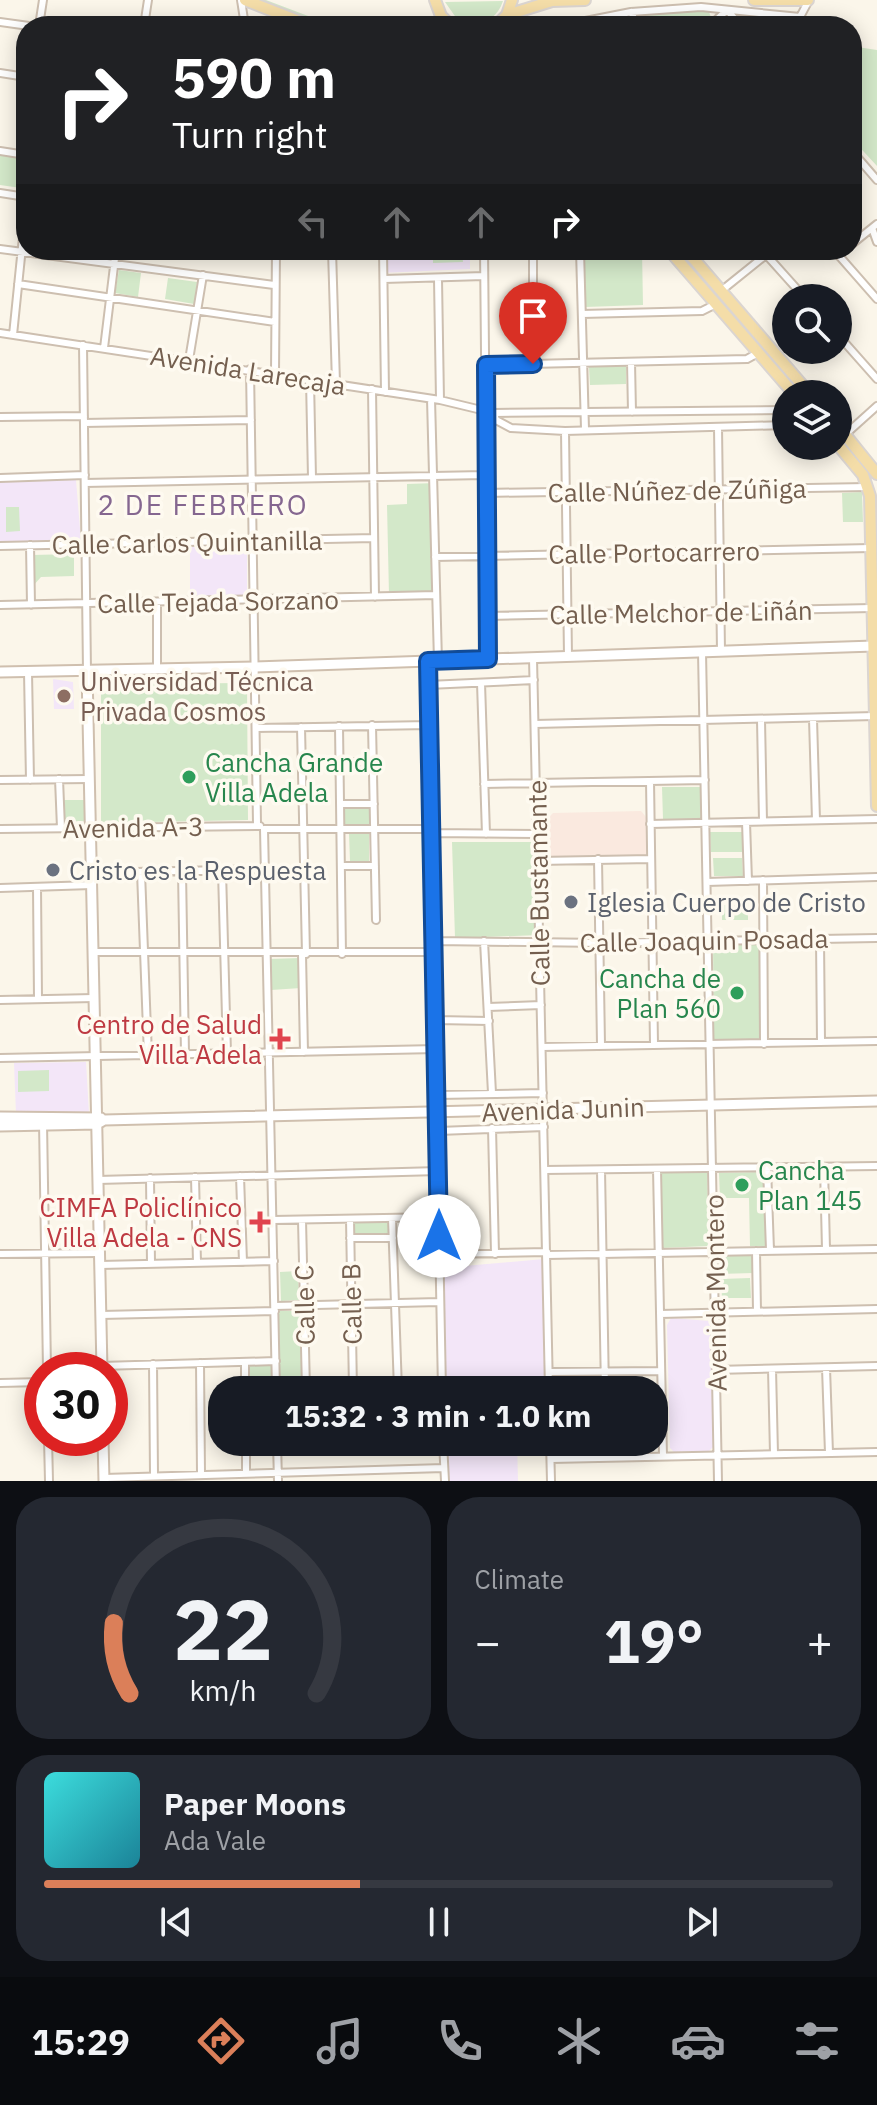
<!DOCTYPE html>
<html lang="en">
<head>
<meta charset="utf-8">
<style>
  :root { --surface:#171b24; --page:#242831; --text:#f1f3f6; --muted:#9ea1a6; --line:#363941; --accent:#db7f59 }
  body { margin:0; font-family:"IBM Plex Sans",sans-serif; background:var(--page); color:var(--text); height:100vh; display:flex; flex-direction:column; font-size:30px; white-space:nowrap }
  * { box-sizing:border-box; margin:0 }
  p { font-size:26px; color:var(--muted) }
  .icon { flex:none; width:44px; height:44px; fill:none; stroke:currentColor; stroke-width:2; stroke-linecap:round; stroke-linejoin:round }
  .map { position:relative; height:1481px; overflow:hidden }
  .details { display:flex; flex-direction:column; gap:16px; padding:16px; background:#0d0f14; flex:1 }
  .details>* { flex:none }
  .hud { position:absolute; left:16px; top:16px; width:846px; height:244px; border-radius:32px; box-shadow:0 4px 20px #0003; background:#202124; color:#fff; overflow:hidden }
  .tools { position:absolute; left:772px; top:284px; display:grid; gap:16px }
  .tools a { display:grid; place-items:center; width:80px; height:80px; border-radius:50%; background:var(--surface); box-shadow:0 4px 20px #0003; font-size:40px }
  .speed { position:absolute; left:24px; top:1352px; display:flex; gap:16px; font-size:40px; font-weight:700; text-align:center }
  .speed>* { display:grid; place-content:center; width:104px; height:104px; border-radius:50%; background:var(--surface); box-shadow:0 4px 20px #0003; line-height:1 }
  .speed .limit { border:12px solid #d22; background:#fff; color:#111 }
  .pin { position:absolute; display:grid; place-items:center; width:68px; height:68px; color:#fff; margin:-82px -34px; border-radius:50% 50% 50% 0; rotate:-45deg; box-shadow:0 0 8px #0007 }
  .pin .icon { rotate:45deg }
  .me { position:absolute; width:88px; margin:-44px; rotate:0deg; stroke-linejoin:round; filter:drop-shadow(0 0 6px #0008) }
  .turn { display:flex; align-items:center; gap:28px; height:168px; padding:0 24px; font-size:36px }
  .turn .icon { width:104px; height:104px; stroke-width:2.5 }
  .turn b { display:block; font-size:56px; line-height:68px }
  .lanes { display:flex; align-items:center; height:76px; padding:0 24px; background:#0003; justify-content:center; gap:40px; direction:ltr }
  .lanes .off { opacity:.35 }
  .big { font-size:60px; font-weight:800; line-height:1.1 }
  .details .card { flex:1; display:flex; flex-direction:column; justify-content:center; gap:12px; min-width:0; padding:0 28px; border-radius:32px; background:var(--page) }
  .details .dial { align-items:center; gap:0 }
  .dial svg { height:208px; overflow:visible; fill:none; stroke:var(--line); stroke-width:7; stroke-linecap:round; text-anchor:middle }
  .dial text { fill:var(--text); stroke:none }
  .song { display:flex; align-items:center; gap:24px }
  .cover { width:96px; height:96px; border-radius:12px; background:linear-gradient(135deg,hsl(180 70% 55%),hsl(190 70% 35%)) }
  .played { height:8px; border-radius:4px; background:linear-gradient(90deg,var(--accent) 40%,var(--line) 40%) }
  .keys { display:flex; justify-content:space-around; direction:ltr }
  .heat { display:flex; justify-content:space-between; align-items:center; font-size:44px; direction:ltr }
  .details .tiles { flex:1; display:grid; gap:16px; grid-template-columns:1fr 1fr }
  .card:last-child { grid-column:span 2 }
  .trip { position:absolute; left:208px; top:1376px; width:460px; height:80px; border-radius:32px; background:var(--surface); box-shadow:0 4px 20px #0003; font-weight:800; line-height:80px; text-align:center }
  .tabs { display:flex; height:128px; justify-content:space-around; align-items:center; background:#090b0e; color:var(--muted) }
  .tabs .icon { width:56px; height:56px }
  .tabs .selected { color:var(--accent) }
  .tabs b { font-size:36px; color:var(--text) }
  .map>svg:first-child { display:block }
  .commercial { fill:#fae9df }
  .education { fill:#f3e6f8 }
  .green { fill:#d3e8c9 }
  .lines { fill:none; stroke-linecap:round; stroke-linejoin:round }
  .street-casing { stroke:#cdbfb0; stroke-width:10 }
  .secondary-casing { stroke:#cfbfae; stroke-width:13 }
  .primary-casing { stroke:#dbd5d1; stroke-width:14 }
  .street { stroke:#fff; stroke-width:6 }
  .secondary { stroke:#fff; stroke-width:9 }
  .primary { stroke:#f4dda8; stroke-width:10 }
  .route-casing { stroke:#114b97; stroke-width:20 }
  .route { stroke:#1a73e8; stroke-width:14 }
  .education-dot { fill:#8d6e63; stroke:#fefaf0; stroke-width:3 }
  .leisure-dot { fill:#2e9e5b; stroke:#fefaf0; stroke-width:3 }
  .worship-dot { fill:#6b7280; stroke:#fefaf0; stroke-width:3 }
  .health-dot { fill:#e0444e; stroke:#fefaf0; stroke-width:3 }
  .labels { text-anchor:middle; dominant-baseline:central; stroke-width:7; stroke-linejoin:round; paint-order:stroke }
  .street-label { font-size:26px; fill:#745f4f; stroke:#fefaf0 }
  .education-label { font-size:26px; fill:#785e54; stroke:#fefaf0; text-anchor:start }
  .leisure-label { font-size:26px; fill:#27864d; stroke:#fefaf0; text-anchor:start }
  .worship-label { font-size:26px; fill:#5b616d; stroke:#fefaf0; text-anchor:start }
  .health-label { font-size:26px; fill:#be3a42; stroke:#fefaf0; text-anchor:end }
  .neighbourhood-label { font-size:28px; letter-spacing:2px; fill:#856790; stroke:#fefaf0 }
</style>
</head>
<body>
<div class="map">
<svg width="877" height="1481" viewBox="0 0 877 1481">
  <rect width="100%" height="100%" fill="#fbf6ea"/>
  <path class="commercial" d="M641 811 646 817 649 850 645 857H551L549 852 548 818 553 813Z"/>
  <path class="education" d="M380 250H470V269L380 273Z
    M76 480 81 541 0 542V481Z
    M247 545V596L190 597V547Z
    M53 679 73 682 74 709H54Z
    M86 1062 89 1113 16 1114 14 1063Z
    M544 1259 545 1390H445L441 1268Z
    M671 1318 710 1321 713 1447 709 1451 674 1452 670 1448 667 1325Z
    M446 1442H517L518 1481H447Z"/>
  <path class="green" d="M252 0H266L316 19 355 20 389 26H323Z
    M503 1C496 22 477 29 457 19L445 2Z
    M696 10 709 12 712 20 705 26H645L641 20 642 14Z
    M744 17 797 24 747 26 742 20Z
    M857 47 877 50V166L852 139V49Z
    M0 155 24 158 21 188 0 185Z
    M433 250H462L463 262 433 263Z
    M585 250H642L643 305 585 307Z
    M119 270 141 273 138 297 115 293Z
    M168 278 197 282 194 304 165 299Z
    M626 366V384L590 385 589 367Z
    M436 483 438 593 389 594 387 505 407 504V484Z
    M862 492 863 522H843L842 493Z
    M6 507H19L20 531 6 532Z
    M74 554V576L41 577 33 586 32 555Z
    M247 683 248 820 101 823V684Z
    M662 787H703L704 819H663Z
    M63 800H88L90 821 64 822Z
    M342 805H372L373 827 342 828Z
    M710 832H744L745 852H711Z
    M349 833H369V861H350Z
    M452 842H539L540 935 455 938Z
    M713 858H742L743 876H714Z
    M722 905H748V920H722Z
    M759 944 761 1040 714 1041 713 945Z
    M300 958 301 988 271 990 269 959Z
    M49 1070V1091L18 1092V1071Z
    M707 1172 709 1246 661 1248 659 1173Z
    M763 1172 766 1246H750L749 1198H720L719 1173Z
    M389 1222 390 1235 352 1236V1223Z
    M752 1253 753 1273 719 1274 718 1254Z
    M298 1271 299 1300 281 1301 280 1272Z
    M750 1278 751 1298H722L721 1279Z
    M278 1311H301L303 1390H280Z
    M272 1361 273 1390H249L250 1364Z
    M545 1376V1390H522V1378Z"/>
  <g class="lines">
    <defs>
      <path id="street" d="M241 0 245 26
        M727 10 741 26
        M631 12 638 26
        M0 22 29 26
        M39 26 43 0
        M144 26 148 0
        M560 26 631 12 701 7 800 17 809 0
        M710 26 727 10
        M0 73 26 77
        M0 151 26 155
        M852 151 877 180
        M0 193 26 197
        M877 224 872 228 877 242
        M852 244 872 228
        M0 249 274 285
        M332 250 336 383
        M383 250 385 392
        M484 250 488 659
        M533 250V364
        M580 250 585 429
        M762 250 805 298
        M834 250 877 299
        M384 279 484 276
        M438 279 440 400
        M18 284 275 322
        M721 291 772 250
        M582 314 702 311 716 304
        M0 333 440 400 494 413 786 410
        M13 335 26 208
        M838 335 877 379
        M83 345 87 671
        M104 348 116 250
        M189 360 203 275
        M631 362 632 412
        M486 365 747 359 758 353
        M250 369 257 824
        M275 373 276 250
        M310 380 312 478
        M372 389 375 597
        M431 399 438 661
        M494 413 496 420 511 428 565 431 786 425
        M0 417 84 416
        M84 423 251 420
        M718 427 721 651
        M565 431 568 656
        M838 441 877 406
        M0 478 85 475
        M85 483 484 475
        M485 493 868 487
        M30 545 31 605
        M0 546 374 538
        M435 557 871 548
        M157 602V669
        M0 605 436 595
        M488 616 872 608
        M702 652 718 1481
        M533 658 549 1390
        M428 661 442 1390
        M28 672 30 780
        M481 683 486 834
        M428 685 534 680
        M813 719 816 820
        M761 720 763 821
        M535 724 875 716
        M372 725 376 920
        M339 726 342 954
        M301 727 306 954
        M257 728 429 725
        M340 762H373
        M59 779 61 828
        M0 780 89 779
        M650 781 654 1045
        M484 784 705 780
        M340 804H374
        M746 822 748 881
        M650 824 877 819
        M0 829 260 826
        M264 829 276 1390
        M264 829H432
        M432 833 537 834
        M598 859 601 1045
        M538 861 651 859
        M342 866H375
        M182 871 185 1054
        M222 871 227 1053
        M141 872 148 1056
        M91 873 265 869
        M763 880 764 1044
        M707 882 877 877
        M37 887 38 999
        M0 888 92 885
        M820 939 821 1042
        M435 941 602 943 877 938
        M484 941 492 1093
        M93 952H435
        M302 954 304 1052
        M0 1000 94 998
        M488 1007 541 1005
        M437 1020 489 1021
        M542 1047 877 1041
        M0 1058 437 1049
        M438 1095 543 1093
        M43 1122 47 1370
        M492 1128 495 1254
        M439 1131 544 1127
        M767 1167 770 1250
        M824 1167 826 1249
        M657 1169 663 1456
        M545 1170 877 1166
        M601 1170 605 1390
        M240 1176 243 1262
        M195 1177 197 1263
        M150 1178 151 1264
        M98 1180 439 1171
        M392 1218 398 1390
        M350 1219 353 1390
        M273 1220 439 1217
        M302 1220 306 1390
        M350 1238H393
        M756 1251 757 1311
        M0 1254 99 1253
        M439 1254 547 1252
        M547 1255 877 1249
        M100 1265 274 1261
        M275 1306 439 1302
        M660 1314 877 1309
        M101 1315 275 1311
        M245 1362V1390
        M200 1363 201 1474
        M153 1364 154 1475
        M101 1366 276 1361
        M826 1368 829 1453
        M772 1369 774 1454
        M716 1370 877 1366
        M549 1372 661 1371
        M0 1383 42 1382
        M48 1438 49 1481
        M246 1442V1474
        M277 1442 278 1481
        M443 1442 445 1481
        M550 1442 551 1481
        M605 1442 606 1457
        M551 1459 877 1452
        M104 1478 444 1468"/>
      <path id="secondary" d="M87 671 102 1370
        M0 672 255 667 874 646
        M0 1117 101 1118
        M0 1126 97 1124 104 1120 877 1101
        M103 1438 104 1481"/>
      <path id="primary" d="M245 0 311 26
        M435 0 441 16 451 26
        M754 0H808
        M507 15 552 1 585 0
        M496 26 507 15 512 0
        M669 250 794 394
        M686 250 810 394
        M838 426 877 474
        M838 445 863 475 870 496 877 806"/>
    </defs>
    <use href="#street" class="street-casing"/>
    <use href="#secondary" class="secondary-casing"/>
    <use href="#primary" class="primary-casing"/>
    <use href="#street" class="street"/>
    <use href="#secondary" class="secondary"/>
    <use href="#primary" class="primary"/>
  </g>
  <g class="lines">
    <defs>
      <path id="route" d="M439 1236 428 661 488 659 486 365 533 364"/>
    </defs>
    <use href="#route" class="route-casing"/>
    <use href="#route" class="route"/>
  </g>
  <circle class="education-dot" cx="64" cy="696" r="8"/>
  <g class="leisure-dot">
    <circle cx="189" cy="777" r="8"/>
    <circle cx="737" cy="993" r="8"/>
    <circle cx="742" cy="1185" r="8"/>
  </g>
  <g class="worship-dot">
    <circle cx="53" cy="870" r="8"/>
    <circle cx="571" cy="902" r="8"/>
  </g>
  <g class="health-dot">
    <path d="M276 1027h8v8h8v8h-8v8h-8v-8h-8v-8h8z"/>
    <path d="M256 1210h8v8h8v8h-8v8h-8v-8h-8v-8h8z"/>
  </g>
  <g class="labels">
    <g class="street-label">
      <text transform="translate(248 370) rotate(9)">Avenida Larecaja</text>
      <text transform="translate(677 490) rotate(-1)">Calle Núñez de Zúñiga</text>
      <text transform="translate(187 542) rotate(-1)">Calle Carlos Quintanilla</text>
      <text transform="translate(654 552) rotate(-1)">Calle Portocarrero</text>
      <text transform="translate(218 601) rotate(-1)">Calle Tejada Sorzano</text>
      <text transform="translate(681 612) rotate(-1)">Calle Melchor de Liñán</text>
      <text transform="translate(133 827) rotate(-1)">Avenida A-3</text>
      <text transform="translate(538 883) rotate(-91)">Calle Bustamante</text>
      <text transform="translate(704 940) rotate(-1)">Calle Joaquin Posada</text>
      <text transform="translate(563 1109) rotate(-2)">Avenida Junin</text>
      <text transform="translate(715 1293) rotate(-91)">Avenida Montero</text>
      <text transform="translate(351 1304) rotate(-91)">Calle B</text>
      <text transform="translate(304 1305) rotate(-91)">Calle C</text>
    </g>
    <g class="education-label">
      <text x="80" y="681">Universidad Técnica<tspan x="80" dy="30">Privada Cosmos</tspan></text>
    </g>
    <g class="leisure-label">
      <text x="205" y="762">Cancha Grande<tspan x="205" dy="30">Villa Adela</tspan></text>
      <text x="721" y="978" text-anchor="end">Cancha de<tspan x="721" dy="30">Plan 560</tspan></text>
      <text x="758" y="1170">Cancha<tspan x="758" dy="30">Plan 145</tspan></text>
    </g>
    <g class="worship-label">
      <text x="69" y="870">Cristo es la Respuesta</text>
      <text x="587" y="902">Iglesia Cuerpo de Cristo</text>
    </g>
    <g class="health-label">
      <text x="262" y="1024">Centro de Salud<tspan x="262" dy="30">Villa Adela</tspan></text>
      <text x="242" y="1207">CIMFA Policlínico<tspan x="242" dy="30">Villa Adela - CNS</tspan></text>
    </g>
    <g class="neighbourhood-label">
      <text x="203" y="504">2 DE FEBRERO</text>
    </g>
  </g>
</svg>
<div class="tools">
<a><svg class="icon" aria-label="search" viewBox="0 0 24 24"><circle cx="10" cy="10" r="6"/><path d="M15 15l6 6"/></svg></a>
<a><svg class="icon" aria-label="layers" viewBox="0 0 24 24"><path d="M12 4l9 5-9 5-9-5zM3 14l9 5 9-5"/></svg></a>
</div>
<div class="speed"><div class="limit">30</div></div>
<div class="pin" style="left:533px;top:364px;background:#d93025"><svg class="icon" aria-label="arrive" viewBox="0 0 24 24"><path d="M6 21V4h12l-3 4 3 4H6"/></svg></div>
<svg class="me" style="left:439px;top:1236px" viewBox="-20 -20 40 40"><circle r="19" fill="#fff"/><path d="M0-13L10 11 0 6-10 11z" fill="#1a73e8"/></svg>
<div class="trip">15:32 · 3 min · 1.0 km</div>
<div class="hud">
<div class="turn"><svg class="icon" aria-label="right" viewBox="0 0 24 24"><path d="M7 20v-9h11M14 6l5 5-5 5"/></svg><div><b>590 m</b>Turn right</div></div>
<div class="lanes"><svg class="icon off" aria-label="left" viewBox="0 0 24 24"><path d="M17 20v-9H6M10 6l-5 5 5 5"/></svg><svg class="icon off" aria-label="ahead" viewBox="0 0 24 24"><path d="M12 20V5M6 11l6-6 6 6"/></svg><svg class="icon off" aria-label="ahead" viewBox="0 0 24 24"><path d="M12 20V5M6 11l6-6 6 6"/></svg><svg class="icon" aria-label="right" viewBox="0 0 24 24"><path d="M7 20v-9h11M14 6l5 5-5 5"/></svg></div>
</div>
</div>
<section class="details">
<div class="tiles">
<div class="card dial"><svg viewBox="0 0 100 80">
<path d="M14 69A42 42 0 1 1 86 69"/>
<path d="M14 69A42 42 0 0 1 8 42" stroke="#db7f59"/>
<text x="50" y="56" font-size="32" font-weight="700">22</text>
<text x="50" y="72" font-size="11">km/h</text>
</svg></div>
<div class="card"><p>Climate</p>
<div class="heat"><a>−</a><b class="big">19°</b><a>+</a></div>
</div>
<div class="card">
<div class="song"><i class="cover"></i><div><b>Paper Moons</b><p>Ada Vale</p></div></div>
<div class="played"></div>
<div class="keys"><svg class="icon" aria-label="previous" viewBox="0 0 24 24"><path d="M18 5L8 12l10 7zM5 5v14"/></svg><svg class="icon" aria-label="pause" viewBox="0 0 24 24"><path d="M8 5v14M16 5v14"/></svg><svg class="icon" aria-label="next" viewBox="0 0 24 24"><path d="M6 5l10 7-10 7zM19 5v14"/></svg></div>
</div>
</div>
</section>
<nav class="tabs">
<b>15:29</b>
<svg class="icon selected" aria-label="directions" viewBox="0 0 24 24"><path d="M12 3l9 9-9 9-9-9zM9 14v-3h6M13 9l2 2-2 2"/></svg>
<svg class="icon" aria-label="music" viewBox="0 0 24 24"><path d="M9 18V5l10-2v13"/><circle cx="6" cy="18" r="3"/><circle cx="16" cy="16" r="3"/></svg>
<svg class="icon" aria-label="phone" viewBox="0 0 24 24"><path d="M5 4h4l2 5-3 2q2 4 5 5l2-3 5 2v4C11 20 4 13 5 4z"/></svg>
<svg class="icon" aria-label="climate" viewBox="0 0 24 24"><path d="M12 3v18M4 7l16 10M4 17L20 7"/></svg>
<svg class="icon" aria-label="car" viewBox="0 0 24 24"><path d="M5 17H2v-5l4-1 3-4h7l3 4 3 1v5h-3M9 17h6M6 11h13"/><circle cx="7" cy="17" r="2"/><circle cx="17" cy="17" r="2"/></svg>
<svg class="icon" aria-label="filters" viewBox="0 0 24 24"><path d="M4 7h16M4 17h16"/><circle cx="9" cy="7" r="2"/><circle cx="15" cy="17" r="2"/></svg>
</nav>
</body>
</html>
